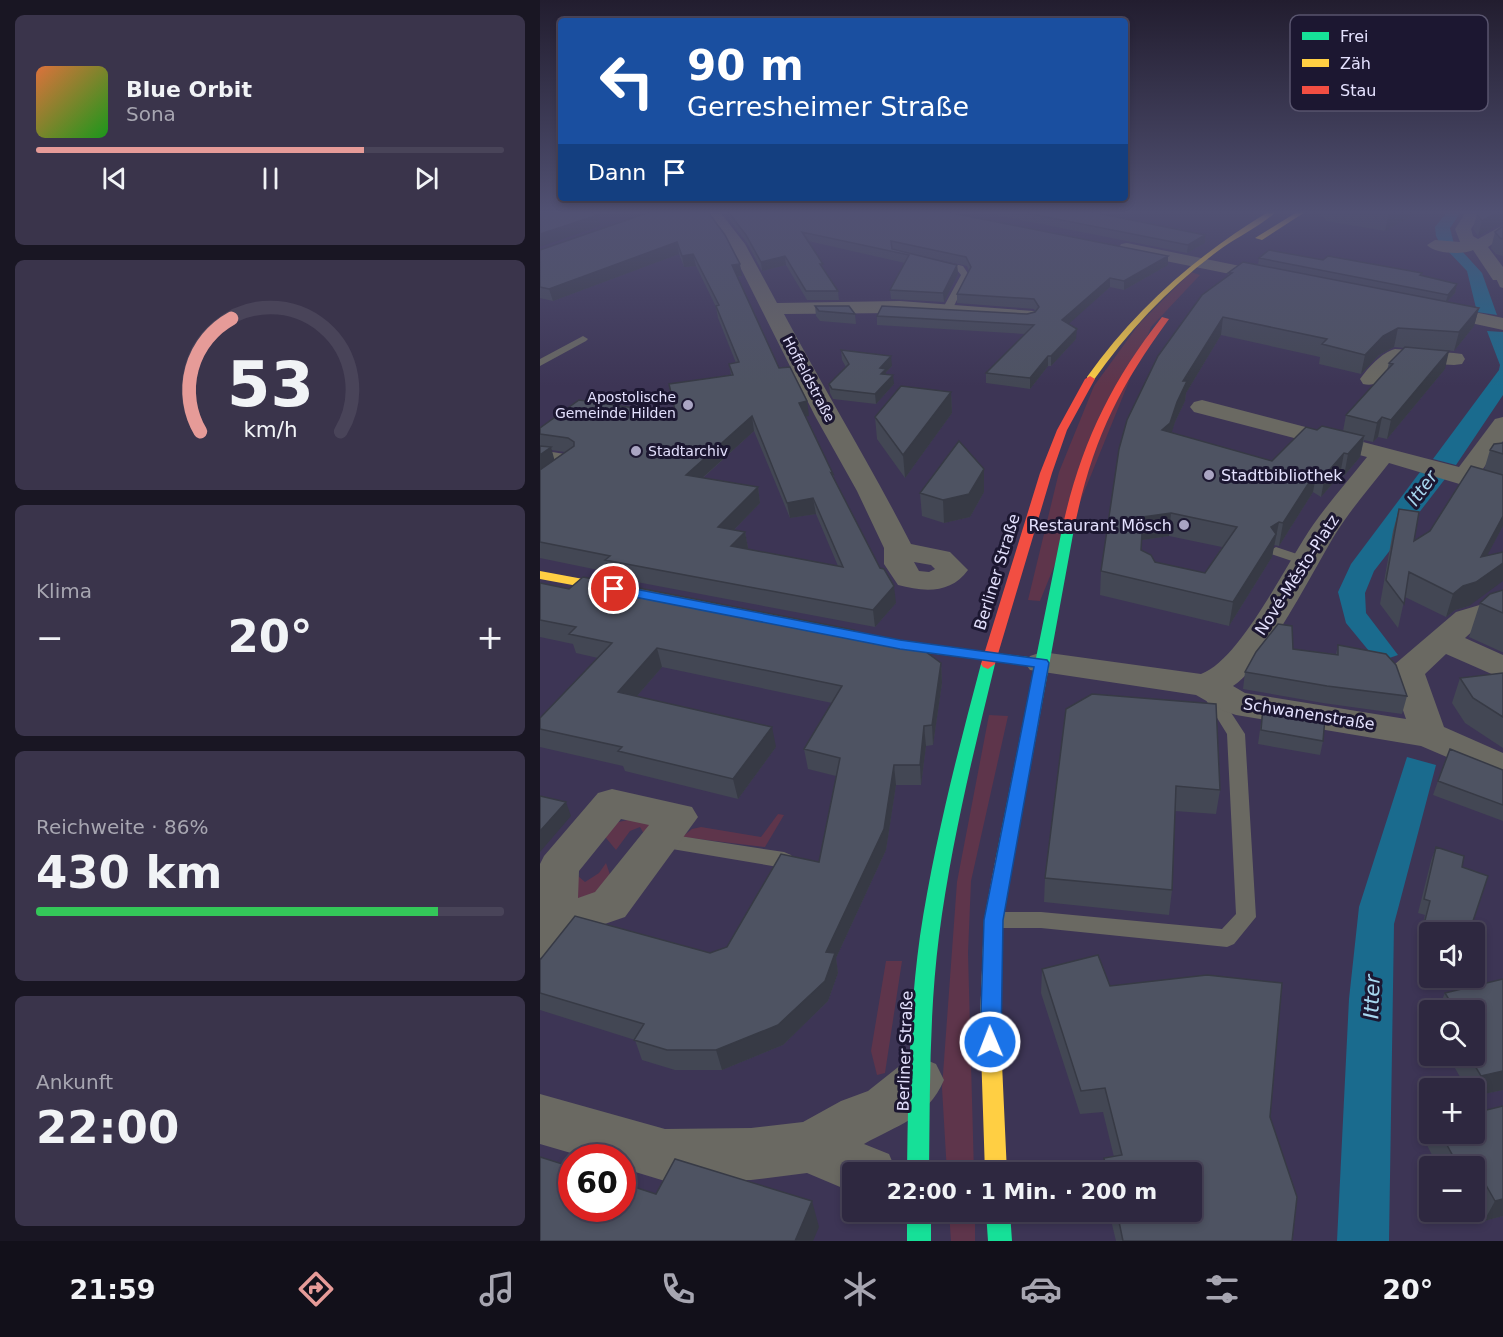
<!DOCTYPE html>
<html lang="de">
<head>
<meta charset="utf-8">
<style>
  :root { --surface:#2e2840; --page:#3a344b; --text:#f1f3f6; --muted:#a7a6b1; --line:#494459; --accent:#e69b98 }
  body { margin:0; font-family:"DejaVu Sans",sans-serif; background:var(--page); color:var(--text); height:100vh; display:flex; flex-direction:column; font-size:22px; white-space:nowrap }
  * { box-sizing:border-box; margin:0 }
  p { font-size:20px; color:var(--muted) }
  .icon { flex:none; width:33px; height:33px; fill:none; stroke:currentColor; stroke-width:2; stroke-linecap:round; stroke-linejoin:round }
  .map { position:relative; flex:1; overflow:hidden }
  .panel { display:flex; flex-direction:column; gap:15px; padding:15px; background:#191623; width:540px }
  .panel>* { flex:none }
  .banner { position:absolute; left:18px; top:18px; width:570px; height:183px; border-radius:6px; box-shadow:0 3px 9px #0003,0 0 0 2px var(--line); background:#1a4fa0; color:#fff; overflow:hidden }
  .controls { position:absolute; left:879px; top:922px; display:grid; gap:12px }
  .controls a { display:grid; place-items:center; width:66px; height:66px; border-radius:6px; background:var(--surface); box-shadow:0 3px 9px #0003,0 0 0 2px var(--line); font-size:30px }
  .speed { position:absolute; left:18px; top:1144px; display:flex; gap:12px; font-size:30px; font-weight:700; text-align:center }
  .speed>* { display:grid; place-content:center; width:78px; height:78px; border-radius:50%; background:var(--surface); box-shadow:0 3px 9px #0003,0 0 0 2px var(--line); line-height:1 }
  .speed .limit { border:9px solid #d22; background:#fff; color:#111 }
  .pin { position:absolute; display:grid; place-items:center; width:51px; height:51px; color:#fff; margin:-26px; border:3px solid #fff; border-radius:50%; box-shadow:0 2px 6px #0007 }
  .me { position:absolute; width:66px; margin:-33px; rotate:359deg; stroke-linejoin:round; filter:drop-shadow(0 0 4px #0008) }
  .turn { display:flex; align-items:center; gap:21px; height:126px; padding:0 30px; font-size:27px }
  .turn .icon { width:78px; height:78px; stroke-width:2.5 }
  .turn b { display:block; font-size:42px; line-height:51px }
  .then { display:flex; align-items:center; height:57px; padding:0 30px; background:#0003; gap:12px; font-size:22px }
  .big { font-size:45px; font-weight:700; line-height:1.1 }
  .panel .card { flex:1; display:flex; flex-direction:column; justify-content:center; gap:9px; min-width:0; padding:0 21px; border-radius:9px; background:var(--page) }
  .panel .dial { align-items:center; gap:0 }
  .dial svg { height:156px; overflow:visible; fill:none; stroke:var(--line); stroke-width:7; stroke-linecap:round; text-anchor:middle }
  .dial text { fill:var(--text); stroke:none }
  .song { display:flex; align-items:center; gap:18px }
  .cover { width:72px; height:72px; border-radius:9px; background:linear-gradient(135deg,hsl(20 70% 55%),hsl(120 70% 35%)) }
  .played { height:6px; border-radius:3px; background:linear-gradient(90deg,var(--accent) 70%,var(--line) 70%) }
  .keys { display:flex; justify-content:space-around; direction:ltr }
  .heat { display:flex; justify-content:space-between; align-items:center; font-size:33px; direction:ltr }
  .charge { height:9px; border-radius:4px; background:linear-gradient(90deg,#34c759 86%,var(--line) 0) }
  .trip { position:absolute; left:302px; top:1162px; width:360px; height:60px; border-radius:6px; background:var(--surface); box-shadow:0 3px 9px #0003,0 0 0 2px var(--line); font-weight:700; line-height:60px; text-align:center }
  .menu { display:flex; height:96px; justify-content:space-around; align-items:center; background:#12101a; color:var(--muted) }
  .menu .icon { width:42px; height:42px }
  .menu .selected { color:var(--accent) }
  .menu b { font-size:27px; color:var(--text) }
  main { display:flex; flex:1; min-height:0 }
  .map>svg:first-child { display:block }
  .green { fill:#5e354b }
  .water { fill:#1a6b8e }
  .lines { fill:none; stroke-linecap:round; stroke-linejoin:round }
  .lane { fill:#6a6962; fill-rule:evenodd }
  .street { fill:#6a6962; fill-rule:evenodd }
  .fast { fill:#16e098; fill-rule:evenodd }
  .slow { fill:#ffcf43; fill-rule:evenodd }
  .jam { fill:#f24e42; fill-rule:evenodd }
  .wall { fill:#434754; fill-rule:evenodd }
  .shaded-wall { fill:#373a45 }
  .building { fill:#4e5362; stroke:#373a45; stroke-width:1.5; fill-rule:evenodd }
  .route { fill:#1a73e8; stroke:#114b97; stroke-width:1.5 }
  .poi-dot { fill:#aaa5c3; stroke:#1c1731; stroke-width:2 }
  .labels { text-anchor:middle; dominant-baseline:central; stroke-width:6; stroke-linejoin:round; paint-order:stroke }
  .far-street-label { font-size:14px; fill:#e4e1fe; stroke:#1c1731 }
  .far-poi-label { font-size:14px; fill:#e4e1fe; stroke:#1c1731; text-anchor:end }
  .poi-label { font-size:16px; fill:#e4e1fe; stroke:#1c1731; text-anchor:start }
  .street-label { font-size:16px; fill:#e4e1fe; stroke:#1c1731 }
  .water-label { font-size:18px; font-style:italic; fill:#a8d8f0; stroke:#1c1731 }
  .near-water-label { font-size:21px; font-style:italic; fill:#a8d8f0; stroke:#1c1731 }
  .key { fill:#1c1731; stroke:#58546e; stroke-width:1.5 }
  .key-label { font-size:16px; fill:#e4e1fe }
</style>
</head>
<body>
<main>
<section class="panel">
<div class="card">
<div class="song"><i class="cover"></i><div><b>Blue Orbit</b><p>Sona</p></div></div>
<div class="played"></div>
<div class="keys"><svg class="icon" aria-label="previous" viewBox="0 0 24 24"><path d="M18 5L8 12l10 7zM5 5v14"/></svg><svg class="icon" aria-label="pause" viewBox="0 0 24 24"><path d="M8 5v14M16 5v14"/></svg><svg class="icon" aria-label="next" viewBox="0 0 24 24"><path d="M6 5l10 7-10 7zM19 5v14"/></svg></div>
</div>
<div class="card dial"><svg viewBox="0 0 100 80">
<path d="M14 69A42 42 0 1 1 86 69"/>
<path d="M14 69A42 42 0 0 1 30 11" stroke="#e69b98"/>
<text x="50" y="56" font-size="32" font-weight="700">53</text>
<text x="50" y="72" font-size="11">km/h</text>
</svg></div>
<div class="card"><p>Klima</p>
<div class="heat"><a>−</a><b class="big">20°</b><a>+</a></div>
</div>
<div class="card"><p>Reichweite · 86%</p><b class="big">430 km</b><div class="charge"></div></div>
<div class="card"><p>Ankunft</p><b class="big">22:00</b></div>
</section>
<div class="map">
<svg width="963" height="1241" viewBox="0 0 963 1241">
  <rect width="100%" height="100%" fill="#3d3555"/>
  <path class="green" d="M651 272 660 275 611 327 500 601 488 600 519 472 554 386 599 324Z
    M449 715 468 716 431 881 428 953 434 1173H407L402 1088 417 882Z
    M238 814 244 815 225 847 142 837 152 829 161 827 221 837Z
    M96 818 110 825 109 843 100 827 90 831 76 850 62 833 70 824Z
    M66 863 75 889 37 908 31 870 45 882 59 873Z
    M346 961H362L345 1073 337 1075 331 1051Z
    M409 1212H435V1241H411Z"/>
  <path class="water" d="M907 212H921L910 228 914 244H900L896 236 895 227Z
    M905 248 921 250 942 273 957 315 937 312 927 271Z
    M947 331 963 332V395L916 465 893 459 959 370 960 365Z
    M880 472 905 479 834 571 825 593 826 613 858 655 838 662 806 623 798 592 811 564Z
    M867 757 896 765 854 924 849 1241H797L809 999 819 907Z"/>
  <g class="lines">
    <path class="lane" d="M398 260 423 266 429 275 413 308 408 311 403 308 421 275 417 270 395 265V261Z
      M963 271V288L960 287 955 276Z
      M43 336 48 339 46 341 0 366V359Z
      M0 450 31 455 37 459 0 486V476L21 461 0 458Z
      M736 547 769 558 771 561 764 565 731 554 729 551Z
      M669 687 675 688 705 734 716 917 694 944 687 947 501 928H457L450 926 447 920 450 914 457 912H501L682 929 696 914 687 734 661 692 663 688Z
      M120 833 244 852 251 855 254 860 251 865 244 868 120 847 113 845 110 840 113 835Z"/>
    <path class="street" d="M164 212H180L205 244 237 303 360 301 494 311 497 315 494 319 487 321 360 313 244 314C285 391 331 466 371 544L410 552 428 570C411 594 384 592 358 585L344 564V548L317 491 275 416 189 245ZM374 562 391 565 395 569 389 572 379 571Z
      M926 212H942L931 229 933 236 938 239 963 225V237L948 247 963 267V280H953L933 250C923 255 895 254 887 245L895 240 920 242 915 229Z
      M587 243 735 273 741 274 744 278 741 282 735 283 581 252 579 248 581 244Z
      M896 304 963 318V330L889 314 886 310 889 306Z
      M855 349 914 353 922 354 925 359 922 364 914 365 860 362C849 373 841 388 823 384L820 379C828 368 842 352 855 349Z
      M662 400 919 467 955 419 963 417V441L940 473 963 480V497L849 463C831 486 811 509 796 533 772 572 727 664 693 686L705 693 866 719 850 672 855 664 916 612 963 598V617L938 626 925 638 963 655V679L906 654 885 674 904 727 963 753V781L881 746 696 715 684 711 656 695 490 670 485 663 490 656 502 652 661 674C701 659 747 562 773 525 789 502 809 480 827 457L654 412 650 407 654 402Z
      M72 789 152 807 158 817 85 917 30 936 16 953 0 958V864L4 856 58 793ZM81 819 109 825 55 892 38 898 39 871Z
      M379 1057 396 1064 404 1080C387 1119 357 1125 324 1144L349 1154 357 1173H312V1192L267 1173 211 1180 125 1181 82 1168V1158H48L0 1144V1094L125 1129 211 1128 263 1122 301 1101 328 1091 362 1064Z"/>
    <path class="fast" d="M528 525 534 529 474 857 471 862 465 864 459 862 456 857 494 667 453 661 455 664C433 754 411 844 399 936 389 1015 390 1094 389 1173H367C368 1094 369 1015 380 936 394 844 417 754 441 664L445 660 372 651 270 632 263 628 270 624 372 643 496 658 522 529Z
      M367 1212H391V1241H367Z
      M446 1212H470L472 1241H448Z"/>
    <path class="slow" d="M728 212H736C720 226 700 236 682 248 631 285 589 330 553 381H547V377C596 308 656 256 728 212Z
      M757 212H765L722 240 715 238Z
      M0 571 81 586 87 590 81 594 0 579Z
      M465 850 471 852 474 857 462 920 460 1020 467 1173H445L440 1020 444 920 456 857 459 852Z"/>
    <path class="jam" d="M622 317 629 319C577 390 552 442 534 529L528 533 524 532 522 529C540 447 570 383 622 317Z
      M550 376 555 379 527 430 512 473 455 664 448 669 443 667 441 664 500 473 517 430 545 379Z"/>
  </g>
  <path class="wall" d="M110 212 202 276 197 277 239 368 269 416H266L293 474 294 479 356 603 335 627 70 577 68 572 0 558V428L136 413 129 384 191 375 189 364 196 363 178 318 176 307 156 266 144 267 139 254 13 301 0 298V250ZM214 431 250 518 276 514 298 566 207 549 208 548 205 532 194 530 220 503 218 487 163 478ZM11 450 25 452 14 460Z
    M441 212H552L665 235V243L647 253Z
    M778 212H876L871 216 845 231 787 221Z
    M963 212 938 236 933 229 937 214Z
    M189 213 628 265 584 290 570 287 528 324 536 339 511 366H508L490 389 446 383V373L485 334 337 325V316L487 314 495 311 494 309 417 303V294L429 271 427 266 377 255 417 265 418 274 404 302 351 299 350 290 365 263 268 241 283 269 298 291 299 300H267L246 265 222 271 207 243 190 221Z
    M963 226V256L956 254 951 248 955 232Z
    M719 258 783 260 882 273 881 275 917 284 915 293 907 302 939 308 934 326 914 351 900 350 905 369 847 439 838 437 833 442 824 440 820 457 804 476 800 475 781 497 773 492 739 546 734 545 732 557 689 626 560 595 561 571 688 276V273L718 265ZM681 335 780 357 779 364 821 374 839 355 854 347 864 348 849 363 847 370 806 415 803 431 777 430 732 461 631 433 635 422 645 401 646 393ZM629 536 682 547 665 573 615 562 601 550 602 540Z
    M275 306 315 314 316 324 280 321 276 316Z
    M301 350 352 366 346 372V374L354 384 336 404 293 399 290 393 289 384 306 367 302 360Z
    M411 392 412 413 365 478 337 439 335 417Z
    M963 443V526L947 555 929 606 915 610 906 617 865 597 858 628 840 604 853 531 859 509 874 541 890 531 944 470 950 450Z
    M444 469V492L430 517 404 523 382 516 380 493Z
    M0 583 29 589 314 630 315 639 401 663 402 683 393 745 386 746 381 785H356L346 850 296 958 298 973 288 1001 243 1045 182 1070H135L102 1060 95 1040 0 1010V960L170 953 187 947 279 862 296 776 268 769 264 749 292 703 122 667 97 696 236 747 198 799 85 771 83 766 0 747V718L58 658 36 653 33 644 0 637Z
    M963 590V652H962L929 637 940 603Z
    M798 645 867 696 862 714 783 703 703 689 705 672 753 649 796 654Z
    M963 673V748L925 723 912 703 920 678Z
    M723 708 783 741 780 755 718 744Z
    M526 709 680 790 676 814 635 811 632 890 629 915 504 902 505 878Z
    M963 770V821L893 795 898 781Z
    M896 847 922 867 948 876 928 933H890V942L879 938 885 915 878 913 891 861Z
    M502 969 570 986 730 1117 752 1241H576L569 1212H651V1173H563L564 1158 574 1157 563 1112 540 1114 501 993Z
    M963 979V1090L934 1096V1089H927L908 1056H934V1011H897L905 993Z
    M963 1106V1216L944 1221 934 1204V1167H898L886 1143 890 1134H934Z"/>
  <path class="shaded-wall" d="M850 212H876L871 216 845 231 849 213Z
    M958 212H963V223L938 236 942 221Z
    M58 215 60 226 0 247V234Z
    M665 235V243L647 253 648 245Z
    M137 242 139 254 13 301 9 289Z
    M153 254 156 266 144 267 142 256Z
    M245 256 246 265 222 271 221 262Z
    M628 256V265L584 290V281Z
    M200 264 202 276 194 277 192 265Z
    M417 265 418 274 404 302 403 293Z
    M570 278V287L522 330V320Z
    M917 284 915 293 905 304 908 295Z
    M939 308 934 326 914 351 919 332Z
    M683 317 681 335 646 393 645 401 635 422 628 444 622 430 643 381Z
    M858 328 854 347 839 355 821 374 825 355 843 336Z
    M537 329 536 339 511 366V356Z
    M909 351 905 369 847 439 851 420Z
    M351 356 352 366 346 372V378L342 383 340 368Z
    M508 356V366L490 389V378Z
    M353 375 354 384 336 404 335 394Z
    M411 392 412 413 365 478 363 455Z
    M267 401 269 416 261 417 259 403Z
    M212 416 214 431 149 490 146 475Z
    M842 417 838 437 833 442 837 423Z
    M824 436 820 457 804 476 808 454Z
    M11 447 15 462 0 473V455Z
    M804 453 800 475 781 497 785 475Z
    M444 469V492L430 517 404 523 403 500Z
    M777 470 773 492 739 546 743 523Z
    M218 487 220 503 181 543 178 527Z
    M273 498 276 514 250 518 247 503Z
    M631 513 629 536 602 540 603 517Z
    M963 516V526L934 580 941 557Z
    M739 522 732 557 689 626 693 602 731 527Z
    M205 532 208 548 194 563 191 546Z
    M963 563V581L929 606 915 610 906 617 913 594 923 586Z
    M354 586 356 603 335 627 333 610Z
    M314 630 316 650 308 638Z
    M117 648 122 667 84 711 78 692Z
    M401 663 402 683 393 745 392 725Z
    M384 726 386 746 381 785 380 765Z
    M232 727 236 747 198 799 193 779Z
    M354 765 356 785 346 850 296 958 298 973 288 1001 243 1045 182 1070 176 1050 286 952Z
    M26 802 31 816 0 852V831Z
    M963 1067V1090L934 1096V1090L941 1076Z
    M963 1199V1216L944 1221 955 1201Z
    M272 1201 279 1227 273 1241H255Z"/>
  <path class="building" d="M0 212H47L58 215 0 234Z
    M110 212H168L185 235 200 264 192 265 239 368 250 367 267 401 259 403 293 474 291 473 340 568 344 569 354 586 333 610 65 560 70 556 0 542V470L34 446V442L28 438 0 434V428L39 400 136 414 129 384 193 375 189 364 199 362 176 306 179 305 153 254 142 256 137 242 9 289 0 287V250ZM212 416 247 503 273 498 303 567 191 546 205 532 178 527 218 487 146 475Z
    M191 212H407L628 256 584 281 570 278 522 320 537 329 511 356H508L490 378 446 373 494 325 337 316 342 306 487 314 495 312 499 307 494 299 417 294 431 267 426 257 351 241 352 249 417 265 403 293 350 290 369 255 262 232 283 264H280L298 291H266L245 256 221 262 206 235 189 213Z
    M481 212H552L665 235 648 245Z
    M938 212H958L942 221 937 214Z
    M963 226V239L960 238 955 232Z
    M729 250 783 260 788 256 882 273 880 275 917 284 908 295 719 258Z
    M703 262 939 308 919 332 858 328 843 336 825 355 782 344 787 339 683 317 643 381H647L637 402 630 423 622 430 732 461 766 427 777 430 782 426 824 436 808 454 804 453 785 475 777 470 743 523 739 522 731 527 736 534 693 602 561 571 579 449 587 420 618 356 662 295 692 273H688ZM631 513 697 527 665 573 615 562 611 555 601 550 603 517Z
    M275 306H309L315 314 279 311Z
    M865 347 909 351 851 420 842 417 837 423 806 415 846 371 853 364 849 363Z
    M301 350 351 356 340 368 346 369 341 374 353 375 335 394 292 389 289 384 309 364Z
    M361 386 411 392 363 455 335 417Z
    M419 441 444 469 429 494 403 500 380 493Z
    M963 443V454L950 450 954 444Z
    M0 446 11 447 0 455Z
    M931 466 963 475V516L941 557 963 552V563L936 582 923 586 913 594 869 572 864 604 846 580 859 509 879 512 874 541 890 531Z
    M43 577 314 630 308 638 386 652 401 663 392 725 384 726 380 765H354L344 829 286 952 295 953 285 981 238 1025 176 1050H127L94 1040 104 1024 0 993V960L35 916 170 953 187 947 241 854 279 862 300 758 264 749 302 686 117 648 78 692 232 727 193 779 78 751 82 747 0 729V718L72 643 29 634 36 627 0 620V583L29 589Z
    M963 590V613L940 603 950 594Z
    M738 624 752 626 753 649 798 655V645L846 654 856 665 867 696 787 686 705 672 716 652Z
    M963 673V717L933 698 920 678Z
    M552 694 676 704 680 790 636 786 632 890 505 878 526 709Z
    M723 708 785 718 783 741 721 730Z
    M910 749 963 770V805L898 781Z
    M0 796 26 802 0 831Z
    M896 847 924 856 922 867 948 876 930 930 925 928 924 933H910L884 924 890 901 884 899Z
    M558 955 570 986 667 975 742 983 730 1117 757 1197 752 1241H583L577 1212H651V1173H567L564 1158 582 1155 565 1088 541 1091 502 969Z
    M963 979V1071L941 1076 929 1056H934V1011H916L905 993Z
    M963 1106V1199L955 1201 934 1164 919 1167 901 1134H934V1113Z
    M0 1157 32 1167V1209H82V1183L116 1194 135 1159 272 1201 255 1241H0Z"/>
  <linearGradient id="sky" x2="0" y2="1"><stop stop-color="#221d2f"/><stop offset="0.55" stop-color="#515173"/><stop offset="1" stop-color="#515173" stop-opacity="0"/></linearGradient>
  <rect width="963" height="386" fill="url(#sky)"/>
  <path class="route" d="M74 585 360 640 507 660 509 663 463 920 461 1042 458 1048 450 1051 443 1048 440 1042 444 920 494 667 360 649 69 592 67 589Z"/>
  <g class="poi-dot">
    <circle cx="148" cy="405" r="6"/>
    <circle cx="96" cy="451" r="6"/>
    <circle cx="669" cy="475" r="6"/>
    <circle cx="644" cy="525" r="6"/>
  </g>
  <g class="labels">
    <g class="far-street-label">
      <text transform="translate(269 379) rotate(62)">Hoffeldstraße</text>
    </g>
    <g class="far-poi-label">
      <text x="136" y="397">Apostolische<tspan x="136" dy="16">Gemeinde Hilden</tspan></text>
      <text x="108" y="451" text-anchor="start">Stadtarchiv</text>
    </g>
    <g class="poi-label">
      <text x="681" y="475">Stadtbibliothek</text>
      <text x="632" y="525" text-anchor="end">Restaurant Mösch</text>
    </g>
    <g class="street-label">
      <text transform="translate(457 572) rotate(-73)">Berliner Straße</text>
      <text transform="translate(757 575) rotate(-57)">Nové-Město-Platz</text>
      <text transform="translate(769 714) rotate(9)">Schwanenstraße</text>
      <text transform="translate(365 1051) rotate(-88)">Berliner Straße</text>
    </g>
    <g class="water-label">
      <text transform="translate(882 488) rotate(-54)">Itter</text>
    </g>
    <g class="near-water-label">
      <text transform="translate(832 997) rotate(-88)">Itter</text>
    </g>
  </g>
  <rect x="750" y="15" width="198" height="96" rx="9" class="key"/>
  <rect x="762" y="32" width="27" height="8" fill="#16e098"/>
  <rect x="762" y="59" width="27" height="8" fill="#ffcf43"/>
  <rect x="762" y="86" width="27" height="8" fill="#f24e42"/>
  <g class="key-label">
    <text x="800" y="42">Frei</text>
    <text x="800" y="69">Zäh</text>
    <text x="800" y="96">Stau</text>
  </g>
</svg>
<div class="controls">
<a><svg class="icon" aria-label="sound" viewBox="0 0 24 24"><path d="M4 9h4l5-4v14l-5-4H4zM17 9q2 3 0 6"/></svg></a>
<a><svg class="icon" aria-label="search" viewBox="0 0 24 24"><circle cx="10" cy="10" r="6"/><path d="M15 15l6 6"/></svg></a>
<a>+</a>
<a>−</a>
</div>
<div class="speed"><div class="limit">60</div></div>
<div class="pin" style="left:74px;top:589px;background:#d93025"><svg class="icon" aria-label="arrive" viewBox="0 0 24 24"><path d="M6 21V4h12l-3 4 3 4H6"/></svg></div>
<svg class="me" style="left:450px;top:1042px" viewBox="-20 -20 40 40"><circle r="17" fill="#1a73e8" stroke="#fff" stroke-width="3"/><path d="M0-11L8 9 0 5-8 9z" fill="#fff"/></svg>
<div class="trip">22:00 · 1 Min. · 200 m</div>
<div class="banner">
<div class="turn"><svg class="icon" aria-label="left" viewBox="0 0 24 24"><path d="M17 20v-9H6M10 6l-5 5 5 5"/></svg><div><b>90 m</b>Gerresheimer Straße</div></div>
<div class="then">Dann<svg class="icon" aria-label="arrive" viewBox="0 0 24 24"><path d="M6 21V4h12l-3 4 3 4H6"/></svg></div>
</div>
</div>
</main>
<nav class="menu">
<b>21:59</b>
<svg class="icon selected" aria-label="directions" viewBox="0 0 24 24"><path d="M12 3l9 9-9 9-9-9zM9 14v-3h6M13 9l2 2-2 2"/></svg>
<svg class="icon" aria-label="music" viewBox="0 0 24 24"><path d="M9 18V5l10-2v13"/><circle cx="6" cy="18" r="3"/><circle cx="16" cy="16" r="3"/></svg>
<svg class="icon" aria-label="phone" viewBox="0 0 24 24"><path d="M5 4h4l2 5-3 2q2 4 5 5l2-3 5 2v4C11 20 4 13 5 4z"/></svg>
<svg class="icon" aria-label="climate" viewBox="0 0 24 24"><path d="M12 3v18M4 7l16 10M4 17L20 7"/></svg>
<svg class="icon" aria-label="car" viewBox="0 0 24 24"><path d="M5 17H2v-5l4-1 3-4h7l3 4 3 1v5h-3M9 17h6M6 11h13"/><circle cx="7" cy="17" r="2"/><circle cx="17" cy="17" r="2"/></svg>
<svg class="icon" aria-label="filters" viewBox="0 0 24 24"><path d="M4 7h16M4 17h16"/><circle cx="9" cy="7" r="2"/><circle cx="15" cy="17" r="2"/></svg>
<b>20°</b>
</nav>
</body>
</html>
